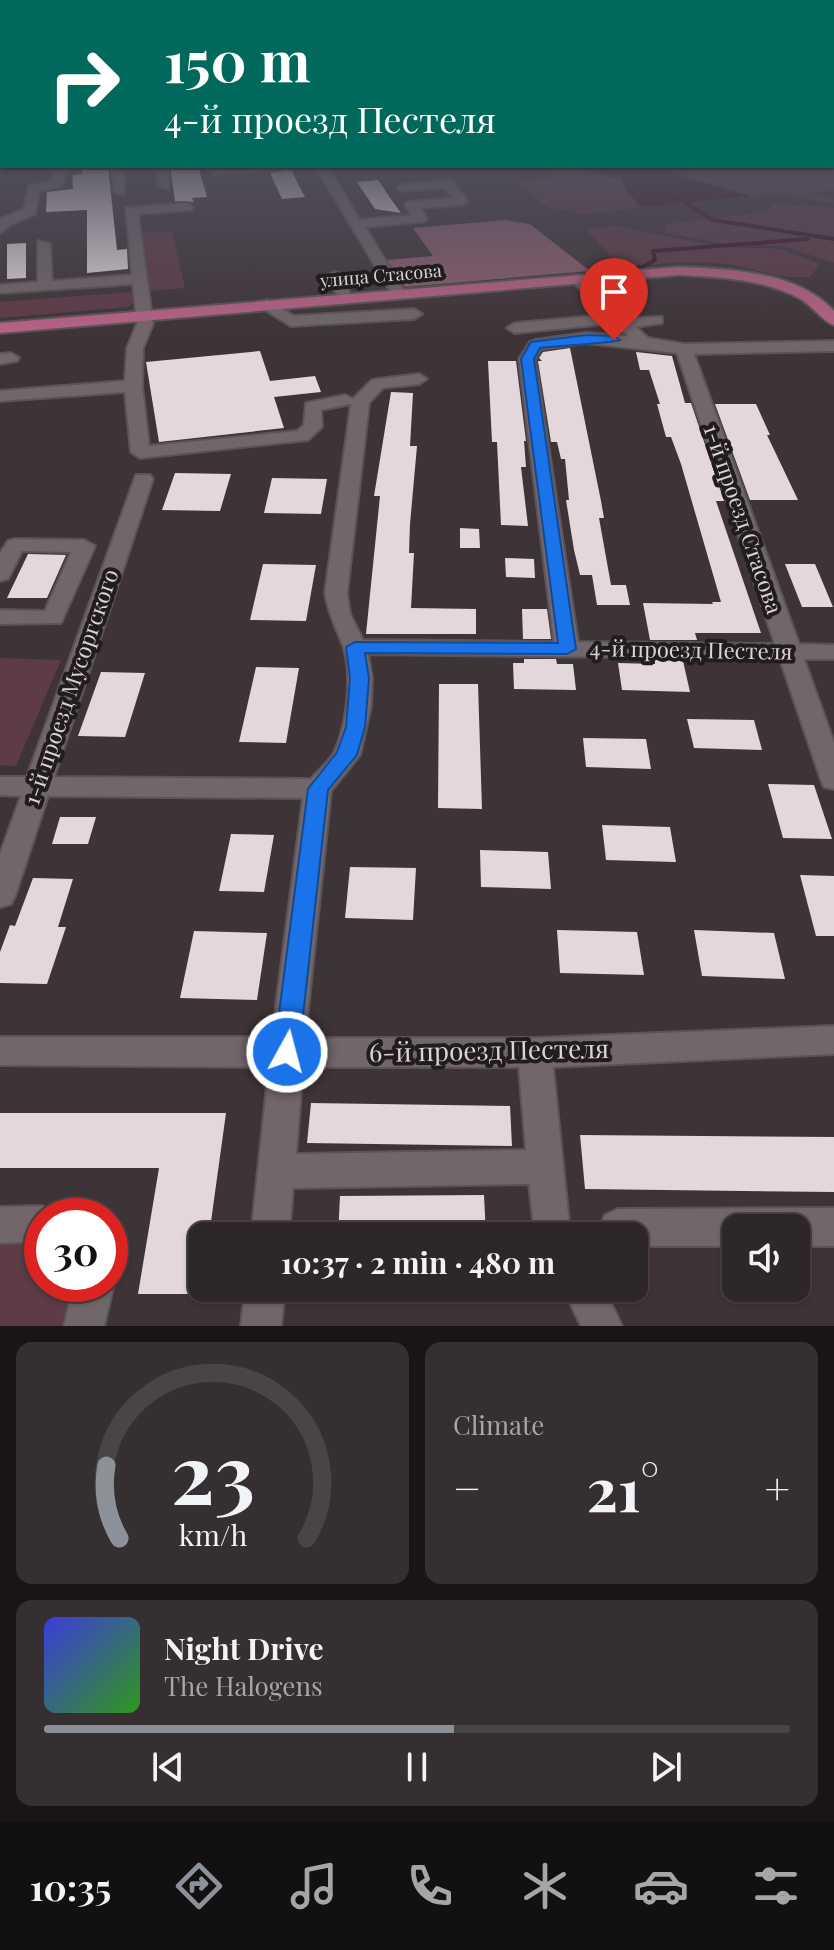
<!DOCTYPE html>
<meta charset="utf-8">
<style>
body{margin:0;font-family:"Playfair Display",serif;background:#362f31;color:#f1f3f6;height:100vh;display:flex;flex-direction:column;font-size:30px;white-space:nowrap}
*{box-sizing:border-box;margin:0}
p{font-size:26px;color:#a7a5a8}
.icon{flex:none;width:44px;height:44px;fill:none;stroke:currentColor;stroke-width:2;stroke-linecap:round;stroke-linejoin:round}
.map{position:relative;height:1326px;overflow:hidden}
.sheet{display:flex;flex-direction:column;gap:16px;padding:16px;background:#191517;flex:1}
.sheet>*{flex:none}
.banner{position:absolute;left:0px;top:0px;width:834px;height:168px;box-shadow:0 2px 6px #0004,0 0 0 2px #494446;background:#00695c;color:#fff;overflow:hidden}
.tools{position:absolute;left:722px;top:1214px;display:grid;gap:16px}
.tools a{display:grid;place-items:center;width:88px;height:88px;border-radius:16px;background:#2e2729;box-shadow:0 2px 6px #0004,0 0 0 2px #494446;font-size:40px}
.speed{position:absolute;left:24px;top:1198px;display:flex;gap:16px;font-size:40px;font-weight:700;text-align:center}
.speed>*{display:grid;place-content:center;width:104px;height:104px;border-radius:50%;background:#2e2729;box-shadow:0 2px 6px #0004,0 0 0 2px #494446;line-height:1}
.speed .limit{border:12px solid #d22;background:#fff;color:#111}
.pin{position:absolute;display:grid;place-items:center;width:68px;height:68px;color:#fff;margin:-82px -34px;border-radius:50% 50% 50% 0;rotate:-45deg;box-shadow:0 0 8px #0007}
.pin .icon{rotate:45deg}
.me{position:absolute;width:88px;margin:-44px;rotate:7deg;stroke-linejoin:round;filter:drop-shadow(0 0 6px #0008)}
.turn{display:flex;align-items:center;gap:28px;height:168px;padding:0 32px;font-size:36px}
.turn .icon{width:104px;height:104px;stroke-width:2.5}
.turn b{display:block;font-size:56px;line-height:68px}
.big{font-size:60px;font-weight:700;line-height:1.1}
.sheet .widget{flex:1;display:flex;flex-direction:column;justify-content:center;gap:12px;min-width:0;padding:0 28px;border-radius:16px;background:#362f31}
.sheet .dial{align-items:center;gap:0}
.dial svg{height:208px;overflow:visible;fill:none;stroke:#494446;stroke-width:7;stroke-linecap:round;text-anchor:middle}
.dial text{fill:#f1f3f6;stroke:none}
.song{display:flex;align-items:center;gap:24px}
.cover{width:96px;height:96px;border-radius:12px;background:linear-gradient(135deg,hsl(240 70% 55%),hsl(110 70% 35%))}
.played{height:8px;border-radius:4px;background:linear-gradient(90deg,#8c9099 55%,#494446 55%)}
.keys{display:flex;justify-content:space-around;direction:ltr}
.heat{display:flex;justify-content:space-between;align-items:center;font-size:44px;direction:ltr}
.sheet .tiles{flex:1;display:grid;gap:16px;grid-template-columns:1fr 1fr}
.widget:last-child{grid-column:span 2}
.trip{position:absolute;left:188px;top:1222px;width:460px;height:80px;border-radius:16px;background:#2e2729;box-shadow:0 2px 6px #0004,0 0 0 2px #494446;font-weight:700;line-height:80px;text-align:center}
.tab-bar{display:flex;height:128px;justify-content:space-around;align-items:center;background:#121010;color:#a7a5a8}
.tab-bar .icon{width:56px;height:56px}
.tab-bar .active{color:#8c9099}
.tab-bar b{font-size:36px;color:#f1f3f6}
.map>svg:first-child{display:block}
</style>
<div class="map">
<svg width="834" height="1326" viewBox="0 0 834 1326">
<rect width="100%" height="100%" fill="#3e3437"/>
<path fill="#5d3b47" d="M 537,166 L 570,166 L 621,179 L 627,192 L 642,207 L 580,215 L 571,210 L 552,211 L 517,183 L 539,179 L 563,181 Z
M 664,166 L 828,166 L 834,168 L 834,190 L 813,192 L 834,199 L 834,203 L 794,197 L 793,193 L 750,196 L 686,177 Z
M 774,204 L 834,208 L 834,263 L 783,246 L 725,244 L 664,233 L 666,224 L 765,212 Z
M 616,226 L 724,247 L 782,249 L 820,264 L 810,277 C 774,279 751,266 717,263 C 685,260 653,265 622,268 L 586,230 Z
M 172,231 L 185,288 L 150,291 L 139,233 Z
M 131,292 L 134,302 L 128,307 L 0,318 L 0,302 Z
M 0,658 L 61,660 L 16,766 L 0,765 Z
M 0,1237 L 31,1237 L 25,1261 L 42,1262 L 42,1284 L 84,1284 L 75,1326 L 0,1326 Z"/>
<path fill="#8c5e6e" d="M 505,220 L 530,224 L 590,271 L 405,287 L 387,260 L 433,256 L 413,228 Z"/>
<path fill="#3e1727" d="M 570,166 L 664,166 L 686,177 L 750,196 L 642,207 L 627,192 L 621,179 Z"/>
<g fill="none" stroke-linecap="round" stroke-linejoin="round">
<path stroke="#3e1727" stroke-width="4" d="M 680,199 L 712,220 L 834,239
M 620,269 L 642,267 L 655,260 L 653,251 L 808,239"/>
</g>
<path fill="#e3d7db" d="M 108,166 L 117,250 L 127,249 L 128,269 L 87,273 L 87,210 L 46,212 L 47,192 L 73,189 L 72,167 Z
M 170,166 L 198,166 L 207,197 L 192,198 L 194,202 L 175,201 Z
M 291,169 L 299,186 L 305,197 L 282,199 L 270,173 Z
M 378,180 L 393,202 L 401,213 L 375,209 L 357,182 Z
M 26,243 L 26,278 L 7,279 L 7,244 Z
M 570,348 L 601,501 L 604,518 L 599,518 L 611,585 L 626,585 L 630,605 L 597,605 L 592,575 L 580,575 L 574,550 L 566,500 L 569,500 L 565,459 L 561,459 L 557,442 L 551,442 L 538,361 L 542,361 L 539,358 L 543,352 Z
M 260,351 L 270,381 L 315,376 L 321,392 L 274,397 L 284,428 L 159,442 L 146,362 Z
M 636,352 L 672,356 L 685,403 L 691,403 L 724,501 L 716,501 L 761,633 L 695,633 L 697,640 L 650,640 L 643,603 L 713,604 L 712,602 L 721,602 L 681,464 L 671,437 L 666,437 L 657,404 L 660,404 L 649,370 L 640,370 Z
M 488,361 L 516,361 L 526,441 L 524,441 L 526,467 L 521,467 L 528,526 L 501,525 L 497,442 L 492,442 Z
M 391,392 L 413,393 L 410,446 L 417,446 L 410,524 L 409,553 L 414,553 L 411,608 L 476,609 L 476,634 L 366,634 L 380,496 L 374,496 Z
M 715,404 L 756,404 L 770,435 L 767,435 L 798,500 L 750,500 Z
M 175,473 L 231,474 L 220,511 L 162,510 Z
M 272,478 L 327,479 L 321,514 L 264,513 Z
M 460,528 L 479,529 L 480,548 L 460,548 Z
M 28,554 L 66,555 L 47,598 L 7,598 Z
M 505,558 L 534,559 L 535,578 L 506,577 Z
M 263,564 L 316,565 L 306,621 L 250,620 Z
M 785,564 L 815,564 L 833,607 L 802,607 Z
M 522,609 L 547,609 L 551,639 L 523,639 Z
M 524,659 L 556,659 L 557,664 L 573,664 L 576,690 L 514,689 L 513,663 L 524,663 Z
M 655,660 L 683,661 L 690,692 L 622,690 L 618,663 L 655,664 Z
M 256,667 L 299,668 L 286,743 L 239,742 Z
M 101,672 L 145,673 L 125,737 L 78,736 Z
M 439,684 L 478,684 L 482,809 L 438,808 Z
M 687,719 L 754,720 L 762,750 L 694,748 Z
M 583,738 L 646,739 L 651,769 L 586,767 Z
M 768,784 L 814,785 L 832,839 L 783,838 Z
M 60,817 L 96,817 L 88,844 L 52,844 Z
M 602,825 L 670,827 L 676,862 L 606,860 Z
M 231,834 L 274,835 L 264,892 L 219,891 Z
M 480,850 L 548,852 L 551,889 L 481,887 Z
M 350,867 L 416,868 L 413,920 L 345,918 Z
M 800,875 L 834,876 L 834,936 L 816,936 Z
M 33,878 L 73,879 L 58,927 L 66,927 L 47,984 L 0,983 L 0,952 L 10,925 L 15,926 Z
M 557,930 L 637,932 L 644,975 L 560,973 Z
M 694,930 L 774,933 L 785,979 L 702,976 Z
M 194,931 L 267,933 L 257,1000 L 180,998 Z
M 311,1103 L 510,1106 L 512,1146 L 307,1143 Z
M 0,1113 L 226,1113 L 209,1236 L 202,1236 L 202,1294 L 138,1294 L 159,1168 L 0,1168 Z
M 580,1135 L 834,1137 L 834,1192 L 585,1189 Z
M 484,1195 L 486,1236 L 338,1236 L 340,1196 Z"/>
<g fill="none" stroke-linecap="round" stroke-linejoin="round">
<path stroke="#554c4f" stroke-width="13" stroke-dasharray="13 6" stroke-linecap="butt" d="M 75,167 L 76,175"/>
<g stroke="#5b5355" stroke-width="4">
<path id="minor" d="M 57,166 L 69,166 L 61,186 L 39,191 L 35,214 L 10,225 L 0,233 L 0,219 L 24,209 L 29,186 L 52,181 Z
M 112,166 L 124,166 L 124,195 L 114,192 Z
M 155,166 L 167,166 L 169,189 L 159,186 Z
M 222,166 L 281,166 L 275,170 L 215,174 L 209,170 Z
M 315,166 L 327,166 L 360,220 L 412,215 L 405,205 L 407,202 L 453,198 L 445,188 L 400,191 L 398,188 L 404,184 L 452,181 L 468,201 L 462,205 L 420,208 L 427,218 L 426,221 L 365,227 L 406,294 L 404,297 L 394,297 L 392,294 Z
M 187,203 L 193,207 L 191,210 L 138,214 L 153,324 L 143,348 L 142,386 L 149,446 L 297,431 L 304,425 L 306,403 L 345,395 L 353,399 L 372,380 L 378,379 L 419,374 L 427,379 L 419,384 L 383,388 L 369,403 L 347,593 L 350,614 L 363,640 L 554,642 L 519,359 L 530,342 L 536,340 L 586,333 L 628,336 L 615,323 L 515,333 L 507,328 L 515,323 L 606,315 L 573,282 L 573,276 L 583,276 L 627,318 L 662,317 L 662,323 L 636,327 L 648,338 L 684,344 L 834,341 L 834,351 L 694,354 L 799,644 L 834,645 L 834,659 L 804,659 L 834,743 L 834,789 L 824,787 L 821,780 L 780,659 L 368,654 L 372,678 L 371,706 L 360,755 L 331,791 L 305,1038 L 535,1038 L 834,1026 L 834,1054 L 553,1067 L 569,1223 L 575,1236 L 535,1236 L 529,1184 L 293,1188 L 289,1236 L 251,1236 L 269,1067 L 0,1065 L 0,1037 L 272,1037 L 303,798 L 48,796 L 15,896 L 11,904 L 0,907 L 0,854 L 21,796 L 0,795 L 0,777 L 27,777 L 136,475 L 150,475 L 153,479 L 54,777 L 311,779 C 318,771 330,761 335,751 C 347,722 353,676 343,646 C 336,627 328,613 325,593 L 351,404 L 321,410 L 322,427 L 308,440 L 140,458 L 131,452 L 125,392 L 0,401 L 0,391 L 125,381 L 127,348 L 137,324 L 133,284 L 0,293 L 0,285 L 38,282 L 38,241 L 50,244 L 52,281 L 132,275 L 126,208 ZM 586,343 L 677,353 L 775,644 L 578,642 L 535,359 L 541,349 ZM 303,1067 L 519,1067 L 526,1150 L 296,1154 Z
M 334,272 L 339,273 L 353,299 L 351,302 L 341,302 L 339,299 L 327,276 Z
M 267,300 L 294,316 L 414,309 L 422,314 L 414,319 L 291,326 L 262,308 L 259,305 Z
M 11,353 L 19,358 L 17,361 L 0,364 L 0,354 Z
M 15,539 L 84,540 L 95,546 L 61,623 L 0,624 L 0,610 L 45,611 L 71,552 L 22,551 L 8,579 L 0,581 L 0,553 L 8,541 Z
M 42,1206 L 55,1211 L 58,1216 L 42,1216 L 42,1242 L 0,1243 L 0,1207 Z
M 834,1208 L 834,1246 L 796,1246 L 796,1228 L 736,1228 L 736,1246 L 634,1246 L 634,1236 L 602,1236 L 599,1228 L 605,1215 L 618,1209 Z
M 110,1275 L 114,1284 L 104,1326 L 64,1326 L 74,1284 L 110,1284 Z
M 245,1288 L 285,1288 L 281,1326 L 241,1326 Z
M 563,1288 L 604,1288 L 622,1326 L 581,1326 Z"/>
</g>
<g stroke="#5b5355" stroke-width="4">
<path id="major" d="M 679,267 C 730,269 797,271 834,311 L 834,325 C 821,320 812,305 799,298 C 763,279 719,277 679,275 L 0,333 L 0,323 Z"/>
</g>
<use href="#minor" fill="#716669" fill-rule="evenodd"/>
<use href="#major" fill="#b76285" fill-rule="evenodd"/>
</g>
<linearGradient id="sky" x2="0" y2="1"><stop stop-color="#221d1e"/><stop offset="0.45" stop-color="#52505e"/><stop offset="1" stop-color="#52505e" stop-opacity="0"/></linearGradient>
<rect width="834" height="334" fill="url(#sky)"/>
<path fill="#1a73e8" stroke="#114b97" stroke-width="2" d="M 586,335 L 614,336 L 620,340 C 616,343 553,346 540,348 L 534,359 L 576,649 L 567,654 L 365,653 L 369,678 L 365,727 L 357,755 L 328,790 L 299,1052 L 296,1060 L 287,1063 L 278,1060 L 274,1052 L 308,789 L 337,752 L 346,727 L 350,678 L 346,647 L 355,642 L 558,643 L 521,359 L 531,342 Z"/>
<g text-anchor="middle" stroke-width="8" stroke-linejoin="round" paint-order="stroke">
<g font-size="18" fill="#dad3d5" stroke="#211d1e">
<text transform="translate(381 276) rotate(-5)" y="6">улица Стасова</text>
</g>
<g font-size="22" fill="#dad3d5" stroke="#211d1e">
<text transform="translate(743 519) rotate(71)" y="8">1-й проезд Стасова</text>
<text transform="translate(691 650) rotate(1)" y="8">4-й проезд Пестеля</text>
<text transform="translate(71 687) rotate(-71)" y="8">1-й проезд Мусоргского</text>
</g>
<g font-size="26" fill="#dad3d5" stroke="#211d1e">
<text transform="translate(489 1051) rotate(-1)" y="9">6-й проезд Пестеля</text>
</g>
</g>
</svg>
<div class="tools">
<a><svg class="icon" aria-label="sound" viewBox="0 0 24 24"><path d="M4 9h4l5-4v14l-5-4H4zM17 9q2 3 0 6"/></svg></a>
</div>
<div class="speed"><div class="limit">30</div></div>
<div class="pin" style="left:614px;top:340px;background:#d93025"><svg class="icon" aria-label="arrive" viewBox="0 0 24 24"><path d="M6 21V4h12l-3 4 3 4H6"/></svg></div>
<svg class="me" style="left:287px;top:1052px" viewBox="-20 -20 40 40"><circle r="17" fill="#1a73e8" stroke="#fff" stroke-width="3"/><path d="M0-11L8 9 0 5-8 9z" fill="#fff"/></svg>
<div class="trip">10:37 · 2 min · 480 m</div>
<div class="banner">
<div class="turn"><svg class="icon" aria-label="right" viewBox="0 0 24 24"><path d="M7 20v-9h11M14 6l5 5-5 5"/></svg><div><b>150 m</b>4-й проезд Пестеля</div></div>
</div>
</div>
<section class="sheet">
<div class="tiles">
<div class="widget dial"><svg viewBox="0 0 100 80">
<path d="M14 69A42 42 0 1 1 86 69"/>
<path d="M14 69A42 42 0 0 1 9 41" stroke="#8c9099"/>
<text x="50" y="56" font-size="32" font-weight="700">23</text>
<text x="50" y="72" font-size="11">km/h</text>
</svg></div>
<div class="widget"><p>Climate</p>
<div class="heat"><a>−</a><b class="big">21°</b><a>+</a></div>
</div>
<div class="widget">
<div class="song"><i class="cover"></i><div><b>Night Drive</b><p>The Halogens</p></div></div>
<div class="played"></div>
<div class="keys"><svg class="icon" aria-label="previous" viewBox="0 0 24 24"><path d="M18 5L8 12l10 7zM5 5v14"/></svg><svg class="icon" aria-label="pause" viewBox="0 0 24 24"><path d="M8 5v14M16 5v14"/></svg><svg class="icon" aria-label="next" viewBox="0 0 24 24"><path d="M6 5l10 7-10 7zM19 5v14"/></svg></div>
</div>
</div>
</section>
<nav class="tab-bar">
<b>10:35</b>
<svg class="icon active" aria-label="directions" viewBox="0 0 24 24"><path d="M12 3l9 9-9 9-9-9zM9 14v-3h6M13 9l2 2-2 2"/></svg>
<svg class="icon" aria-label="music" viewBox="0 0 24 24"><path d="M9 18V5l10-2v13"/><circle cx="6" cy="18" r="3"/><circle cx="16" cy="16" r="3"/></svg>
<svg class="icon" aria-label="phone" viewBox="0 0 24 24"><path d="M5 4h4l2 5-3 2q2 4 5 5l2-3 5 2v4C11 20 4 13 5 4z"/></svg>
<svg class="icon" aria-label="climate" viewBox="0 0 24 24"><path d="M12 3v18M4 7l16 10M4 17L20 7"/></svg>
<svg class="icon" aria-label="car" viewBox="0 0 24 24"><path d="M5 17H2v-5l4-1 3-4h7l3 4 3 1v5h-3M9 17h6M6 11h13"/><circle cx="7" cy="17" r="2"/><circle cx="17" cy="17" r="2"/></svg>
<svg class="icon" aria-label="filters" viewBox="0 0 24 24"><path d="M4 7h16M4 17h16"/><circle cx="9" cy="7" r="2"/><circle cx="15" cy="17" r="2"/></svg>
</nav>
